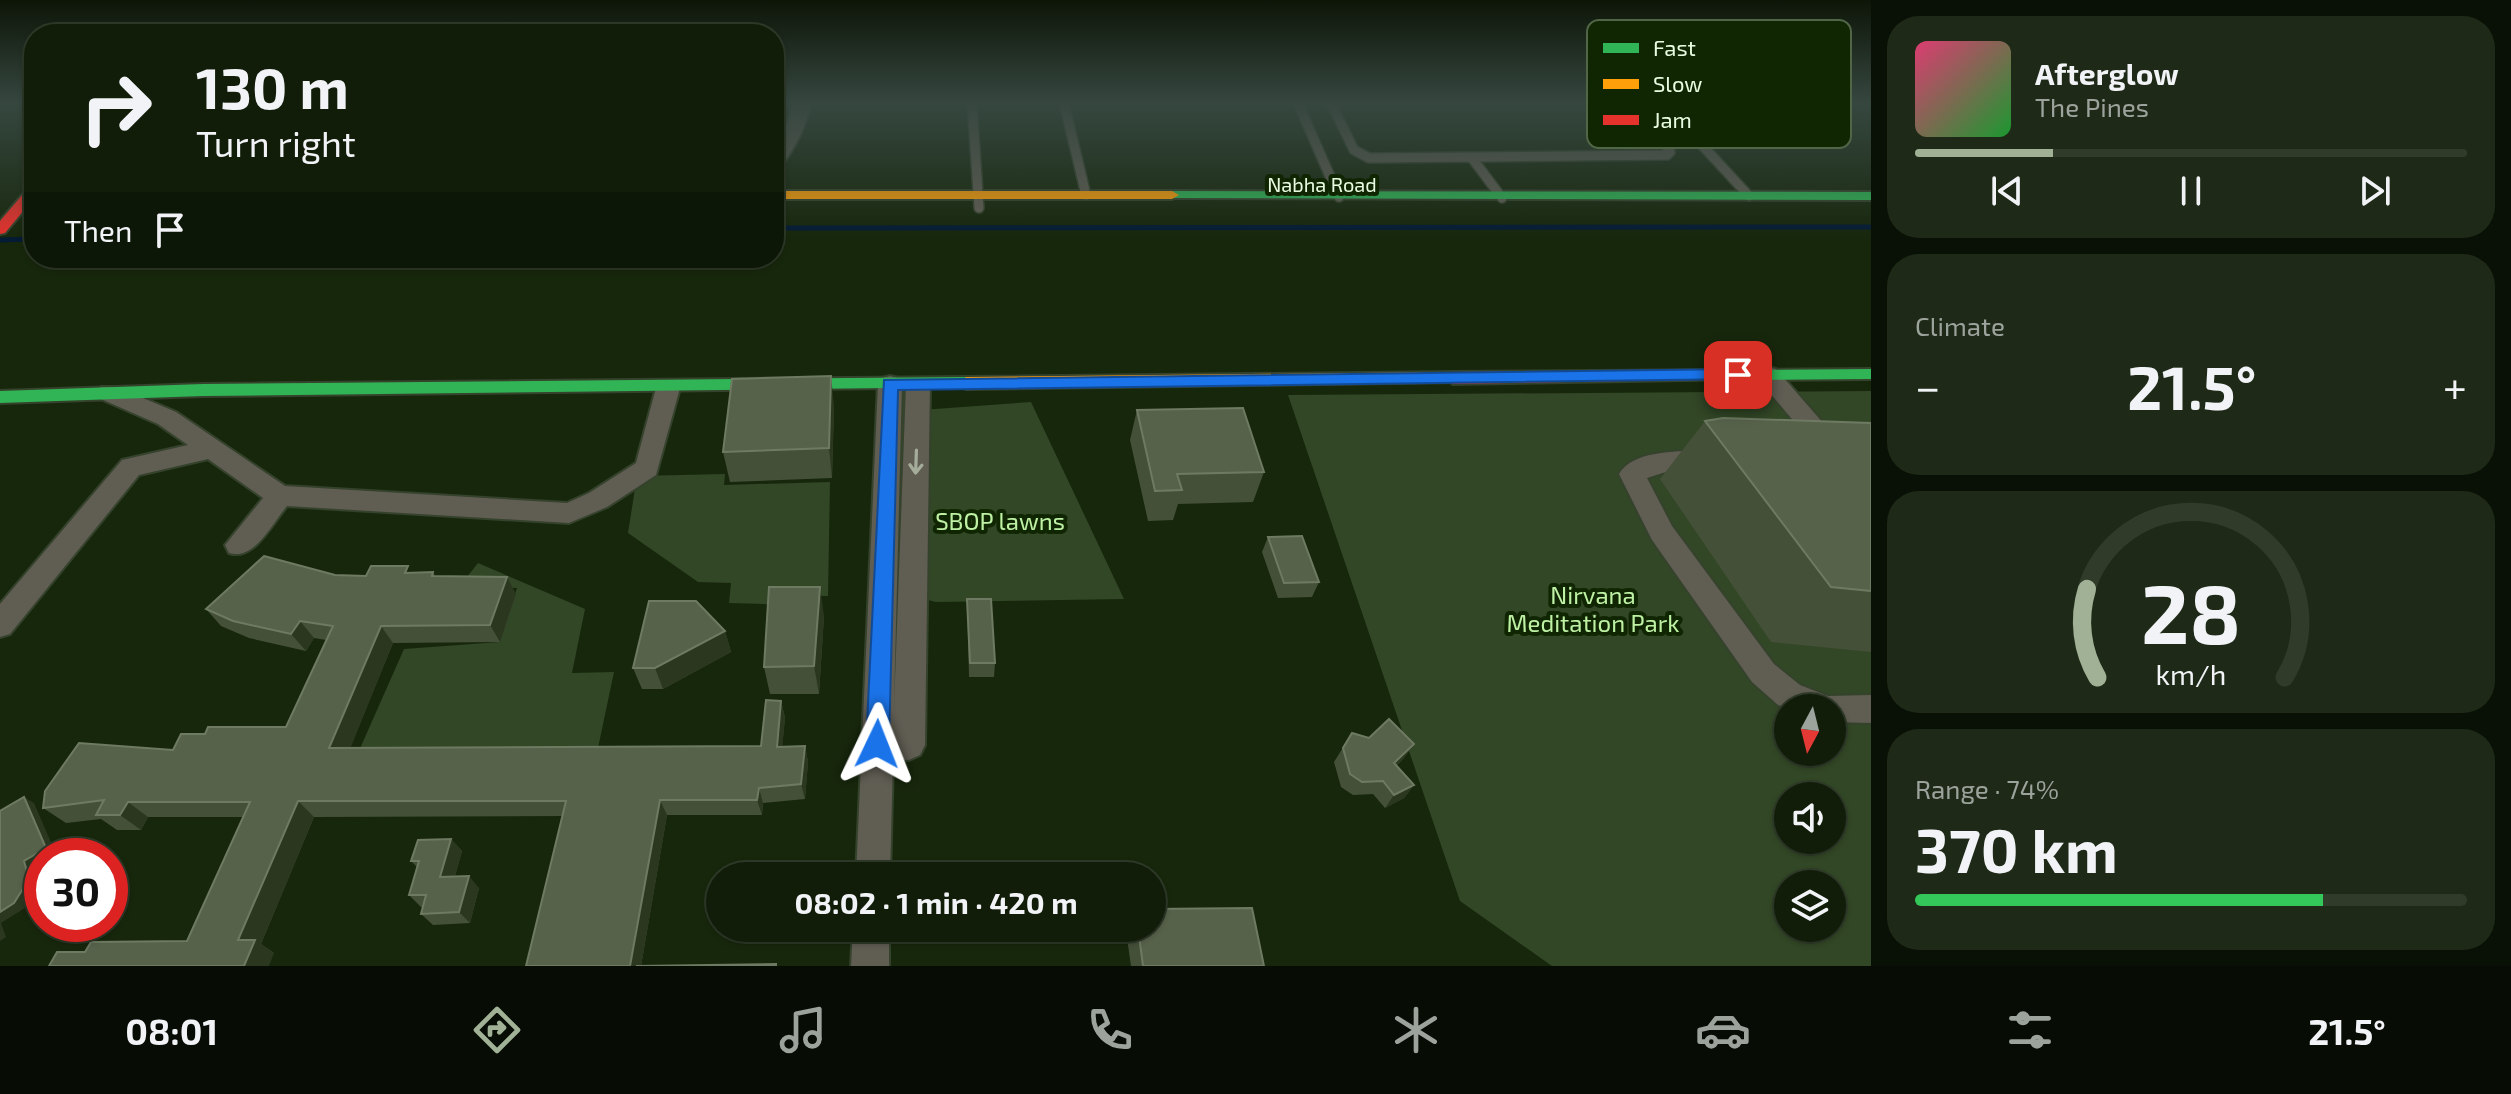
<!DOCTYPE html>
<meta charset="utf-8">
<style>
body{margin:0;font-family:"Exo 2",sans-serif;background:#1e2a17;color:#f1f3f6;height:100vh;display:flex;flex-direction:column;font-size:30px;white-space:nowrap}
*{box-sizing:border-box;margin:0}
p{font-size:26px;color:#9ca29c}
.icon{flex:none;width:44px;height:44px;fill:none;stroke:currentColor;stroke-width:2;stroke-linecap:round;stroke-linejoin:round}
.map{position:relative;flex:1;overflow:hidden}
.panel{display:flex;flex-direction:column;gap:16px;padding:16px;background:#091005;width:640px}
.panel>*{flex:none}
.top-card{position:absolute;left:24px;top:24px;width:760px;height:244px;border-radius:32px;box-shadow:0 2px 6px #0004,0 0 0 2px #303b2a;background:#111d09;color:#f1f3f6;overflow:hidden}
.needle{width:52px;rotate:187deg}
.buttons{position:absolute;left:1774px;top:694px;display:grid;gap:16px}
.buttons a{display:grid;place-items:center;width:72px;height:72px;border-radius:50%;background:#111d09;box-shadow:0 2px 6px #0004,0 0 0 2px #303b2a;font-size:40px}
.speed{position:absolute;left:24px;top:838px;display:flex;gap:16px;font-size:40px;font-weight:700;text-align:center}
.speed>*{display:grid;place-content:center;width:104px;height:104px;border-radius:50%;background:#111d09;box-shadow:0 2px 6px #0004,0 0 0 2px #303b2a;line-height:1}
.speed .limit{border:12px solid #d22;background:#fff;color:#111}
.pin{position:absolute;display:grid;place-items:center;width:68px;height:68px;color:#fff;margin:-34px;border-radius:16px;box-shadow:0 4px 12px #0006}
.me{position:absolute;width:88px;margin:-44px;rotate:2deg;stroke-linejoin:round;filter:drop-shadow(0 0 6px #0008)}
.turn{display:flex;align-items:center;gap:28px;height:168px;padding:0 40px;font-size:36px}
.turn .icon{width:104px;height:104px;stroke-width:2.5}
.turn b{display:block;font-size:56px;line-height:68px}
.then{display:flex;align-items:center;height:76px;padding:0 40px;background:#0003;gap:16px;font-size:30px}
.big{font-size:60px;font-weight:700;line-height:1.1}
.panel .card{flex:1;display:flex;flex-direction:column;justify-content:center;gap:12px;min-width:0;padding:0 28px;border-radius:32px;background:#1e2a17}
.panel .dial{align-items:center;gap:0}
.dial svg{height:208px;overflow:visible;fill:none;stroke:#303b2a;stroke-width:7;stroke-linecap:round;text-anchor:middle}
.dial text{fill:#f1f3f6;stroke:none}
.song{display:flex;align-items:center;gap:24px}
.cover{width:96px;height:96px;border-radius:12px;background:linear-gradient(135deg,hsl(340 70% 55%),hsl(130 70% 35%))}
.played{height:8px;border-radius:4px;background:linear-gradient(90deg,#a0b196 25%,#303b2a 25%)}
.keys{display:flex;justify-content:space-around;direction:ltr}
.heat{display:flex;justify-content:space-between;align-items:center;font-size:44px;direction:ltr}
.charge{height:12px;border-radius:6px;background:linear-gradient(90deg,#34c759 74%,#303b2a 0)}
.trip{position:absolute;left:706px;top:862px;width:460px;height:80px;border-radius:40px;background:#111d09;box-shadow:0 2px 6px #0004,0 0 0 2px #303b2a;font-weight:700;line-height:80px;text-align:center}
.tab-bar{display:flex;height:128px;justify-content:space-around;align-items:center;background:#070c04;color:#9ca29c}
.tab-bar .icon{width:56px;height:56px}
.tab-bar .selected{color:#a0b196}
.tab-bar b{font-size:36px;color:#f1f3f6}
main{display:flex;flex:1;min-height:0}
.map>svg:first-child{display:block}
</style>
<main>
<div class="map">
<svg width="1871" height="966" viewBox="0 0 1871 966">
<rect width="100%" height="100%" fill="#17270c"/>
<path fill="#324726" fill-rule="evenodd" d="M 1871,391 L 1871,966 L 1552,966 L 1460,901 L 1288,395 ZM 1788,708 L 1832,708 L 1832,752 L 1788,752 ZM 1788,796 L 1832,796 L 1832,840 L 1788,840 ZM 1788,884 L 1832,884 L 1832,928 L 1788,928 Z
M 1031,402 L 1124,599 L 936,602 L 920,598 L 921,410 Z
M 725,474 L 724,485 L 830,482 L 828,596 L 795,596 L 792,605 L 729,603 L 731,583 L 698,582 L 628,533 L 637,476 Z
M 478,563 L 585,609 L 572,673 L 614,672 L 598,748 L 358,753 L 404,649 L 500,642 L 517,588 L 459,587 Z"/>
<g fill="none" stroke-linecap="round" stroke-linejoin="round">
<path stroke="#041b35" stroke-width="5" d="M 774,228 L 1871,227
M 0,240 L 34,239"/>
<g stroke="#35422c" stroke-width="12">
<path id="lane" d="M 972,103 L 979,208
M 1064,103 L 1086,195
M 1298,103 L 1339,197
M 1331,103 L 1354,150 L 1369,158 L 1667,155 L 1670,152 L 1666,146 L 1628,103
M 1663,103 L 1749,196
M 1472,158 L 1502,198"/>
</g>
<g stroke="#35422c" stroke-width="4">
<path id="street" d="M 793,103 L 811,103 C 806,128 795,147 781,167 L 774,169 C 774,145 788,127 793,103 Z
M 1768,367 L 1776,369 L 1871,478 L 1871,506 L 1862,503 L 1760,381 L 1756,375 L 1760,369 Z
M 890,376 L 898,378 L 902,384 L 894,706 L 906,384 L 910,378 L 926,378 L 930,384 L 925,745 L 920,755 L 909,760 L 893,759 L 890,876 L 856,876 L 878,384 L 882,378 Z
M 668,380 L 676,382 L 680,388 L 656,475 L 607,507 L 569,523 L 287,506 C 272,524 254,561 229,553 L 225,545 L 263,498 L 208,459 L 139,475 L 10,634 L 0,637 L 0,604 L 122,460 L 188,445 L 158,424 L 101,399 L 97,393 L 101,387 L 117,387 L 176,412 L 285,486 L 567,503 L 589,493 L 636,463 L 656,388 L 660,382 Z
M 1699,451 L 1718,453 L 1722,460 L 1718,467 L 1669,471 L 1647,478 L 1672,526 L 1774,664 L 1800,685 L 1828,696 L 1871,695 L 1871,723 L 1832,722 L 1832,708 L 1788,708 L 1778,705 L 1752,682 L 1652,540 L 1619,474 C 1632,451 1676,451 1699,451 Z
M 853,928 L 889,928 L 889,966 L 851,966 Z"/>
</g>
<g stroke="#35422c" stroke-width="4">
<path id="fast" d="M 1172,191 L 1871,192 L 1871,200 L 1167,198 L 1167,192 Z
M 1871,369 L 1871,379 L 1737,380 L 1729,375 L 1737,370 Z
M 966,377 L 974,383 L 972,387 L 203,396 L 0,403 L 0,391 L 203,384 Z"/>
</g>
<g stroke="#35422c" stroke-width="4">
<path id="slow" d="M 774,191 L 1172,191 L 1179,195 L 1172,199 L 774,199 Z
M 1453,372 L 1461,378 L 1459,382 L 966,389 L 958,383 L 966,377 Z"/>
</g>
<g stroke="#35422c" stroke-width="4">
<path id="jam" d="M 34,186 L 34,198 L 5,233 L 0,234 L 0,221 L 29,187 Z
M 1737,370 L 1743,371 L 1745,375 L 1743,379 L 1453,384 L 1445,378 L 1453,372 Z"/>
</g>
<use href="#lane" stroke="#605d53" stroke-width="9"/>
<use href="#street" fill="#605d53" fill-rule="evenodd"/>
<use href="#fast" fill="#30b455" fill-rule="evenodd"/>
<use href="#slow" fill="#ff9f0a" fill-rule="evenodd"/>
<use href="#jam" fill="#e5322d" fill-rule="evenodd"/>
</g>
<path fill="#455039" d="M 834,406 L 832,478 L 730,482 L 723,452 Z
M 1137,410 L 1264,472 L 1253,502 L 1178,504 L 1173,520 L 1148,521 L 1130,440 Z
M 1705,421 L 1871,423 L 1871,652 L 1771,642 L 1660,479 Z
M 1268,537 L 1319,582 L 1312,597 L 1278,598 L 1262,552 Z
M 412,572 L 433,572 L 435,576 L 516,594 L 500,642 L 393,643 L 350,748 L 761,746 L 781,701 L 785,718 L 782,747 L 805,746 L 808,762 L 805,799 L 763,803 L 762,815 L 667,815 L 641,966 L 776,964 L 777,966 L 526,966 L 563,816 L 314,817 L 261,944 L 274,953 L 85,952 L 187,941 L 243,817 L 148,817 L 141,830 L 117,830 L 101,819 L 66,823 L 43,808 L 173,750 L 205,734 L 286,727 L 326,640 L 314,638 L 306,651 L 249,638 L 221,626 L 206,609 L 335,575 L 366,576 Z
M 967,599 L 995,663 L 994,677 L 969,677 Z
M 824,616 L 819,694 L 770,694 L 764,667 Z
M 725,631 L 731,652 L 663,689 L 642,689 L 633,668 Z
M 1352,733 L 1369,738 L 1414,744 L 1404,758 L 1396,766 L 1414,785 L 1404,798 L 1385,808 L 1373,794 L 1353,795 L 1341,787 L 1334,762 Z
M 451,839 L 462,851 L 455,876 L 479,888 L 470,923 L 433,925 L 421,914 L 423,907 L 421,907 L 409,895 L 417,867 L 411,861 Z
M 1127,928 L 1152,928 L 1264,966 L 1131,966 L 1126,931 Z"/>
<path fill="#2b381f" d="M 831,376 L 834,406 L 832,478 L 829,448 Z
M 507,577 L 516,594 L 500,642 L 490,625 Z
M 820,587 L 824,616 L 819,694 L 814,666 Z
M 300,621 L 314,638 L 306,651 L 291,634 Z
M 381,626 L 393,643 L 344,764 L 329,748 Z
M 725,631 L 731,652 L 663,689 L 655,668 Z
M 781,701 L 785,718 L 781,762 L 777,747 Z
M 1414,744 L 1404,758 L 1384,776 L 1394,763 Z
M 805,746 L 808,762 L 805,799 L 801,784 Z
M 1414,785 L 1404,798 L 1385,808 L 1394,795 Z
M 759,788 L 763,803 L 762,815 L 757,800 Z
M 24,797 L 34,803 L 56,854 L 52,856 L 42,856 L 42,862 L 34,867 L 39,885 L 25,908 L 1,923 L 6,937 L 0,941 L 0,912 L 24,861 Z
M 660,800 L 667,815 L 641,966 L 630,966 Z
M 298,801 L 314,817 L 261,944 L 274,953 L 269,966 L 244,966 L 238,940 Z
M 128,802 L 148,817 L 141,830 L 120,815 Z
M 451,839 L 462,851 L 451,889 L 440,877 Z
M 469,876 L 479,888 L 470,923 L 459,912 Z"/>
<path fill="#57624b" stroke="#6e7a62" stroke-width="2" d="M 831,376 L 829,448 L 723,452 L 732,379 Z
M 1243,408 L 1264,472 L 1177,474 L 1182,490 L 1155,491 L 1137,410 Z
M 1723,418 L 1871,423 L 1871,591 L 1831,587 L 1705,421 Z
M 1302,536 L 1319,582 L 1284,583 L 1268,537 Z
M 264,556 L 335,575 L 366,576 L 371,566 L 408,566 L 405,573 L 433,572 L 432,576 L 507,577 L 490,625 L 381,626 L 329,748 L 761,746 L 766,700 L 781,701 L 777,747 L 805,746 L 801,784 L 759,788 L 757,800 L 660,800 L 630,966 L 526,966 L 566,801 L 298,801 L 238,940 L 255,940 L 244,966 L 49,966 L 57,952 L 85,952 L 91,942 L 187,941 L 250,802 L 128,802 L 120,815 L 96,815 L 104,800 L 43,808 L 45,791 L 79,743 L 173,750 L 181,734 L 205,734 L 208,727 L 286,727 L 333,626 L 300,621 L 291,634 L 233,621 L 206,609 Z
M 769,587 L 820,587 L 814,666 L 764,667 Z
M 967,599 L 991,599 L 995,663 L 970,663 Z
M 649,601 L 696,601 L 725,631 L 655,668 L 633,668 Z
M 1389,719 L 1414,744 L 1394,763 L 1414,785 L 1394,795 L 1383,781 L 1362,782 L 1350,774 L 1343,748 L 1352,733 L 1369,738 Z
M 24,797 L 46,848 L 24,861 L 29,879 L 14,903 L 0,912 L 0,811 Z
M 451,839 L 440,877 L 469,876 L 459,912 L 421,914 L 426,895 L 409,895 L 419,861 L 411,861 L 418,840 Z
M 1252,908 L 1264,966 L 1143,966 L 1138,928 L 1152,928 L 1152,909 Z
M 776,964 L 776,966 L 636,966 Z"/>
<defs><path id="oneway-shaft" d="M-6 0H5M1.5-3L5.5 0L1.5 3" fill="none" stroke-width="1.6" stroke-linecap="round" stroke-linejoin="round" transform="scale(2)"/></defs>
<use stroke="#a4ac9a" href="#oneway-shaft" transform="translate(916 462) rotate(92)"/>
<linearGradient id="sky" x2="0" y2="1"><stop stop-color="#0d1507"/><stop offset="0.43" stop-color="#364740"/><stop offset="1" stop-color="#364740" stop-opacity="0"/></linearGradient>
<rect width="1871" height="239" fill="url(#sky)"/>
<path fill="#1a73e8" stroke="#114b97" stroke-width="2" d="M 1738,369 L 1747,375 L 1744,379 L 898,390 L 889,744 L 885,751 L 877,754 L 869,751 L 866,744 L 884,380 Z"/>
<g text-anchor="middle" stroke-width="8" stroke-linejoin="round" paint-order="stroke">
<g font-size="20" fill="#e9fce1" stroke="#102603">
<text x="1322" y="192">Nabha Road</text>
</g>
<g font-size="24" fill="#bef1a4" stroke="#102603">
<text x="1000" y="530">SBOP lawns</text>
<text x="1593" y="604">Nirvana<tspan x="1593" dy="28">Meditation Park</tspan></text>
</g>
</g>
<rect x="1587" y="20" width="264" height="128" rx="12" fill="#102603" stroke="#516646" stroke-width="2"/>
<rect x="1603" y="43" width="36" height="10" fill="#30b455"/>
<rect x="1603" y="79" width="36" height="10" fill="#ff9f0a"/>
<rect x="1603" y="115" width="36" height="10" fill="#e5322d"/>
<g font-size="22" fill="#e9fce1">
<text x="1653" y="56">Fast</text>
<text x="1653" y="92">Slow</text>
<text x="1653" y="128">Jam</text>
</g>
</svg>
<div class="buttons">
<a><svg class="needle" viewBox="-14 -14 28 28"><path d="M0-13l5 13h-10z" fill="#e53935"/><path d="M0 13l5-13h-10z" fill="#9ca29c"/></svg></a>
<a><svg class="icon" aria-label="sound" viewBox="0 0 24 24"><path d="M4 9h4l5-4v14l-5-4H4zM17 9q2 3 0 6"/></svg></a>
<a><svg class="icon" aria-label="layers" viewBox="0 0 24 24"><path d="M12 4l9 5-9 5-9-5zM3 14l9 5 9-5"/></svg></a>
</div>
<div class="speed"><div class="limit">30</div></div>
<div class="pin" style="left:1738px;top:375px;background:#d93025"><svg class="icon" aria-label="arrive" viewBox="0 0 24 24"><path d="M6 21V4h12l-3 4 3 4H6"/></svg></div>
<svg class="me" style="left:877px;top:744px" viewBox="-20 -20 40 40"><path d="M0-17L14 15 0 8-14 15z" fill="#1a73e8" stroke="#fff" stroke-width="4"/></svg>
<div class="trip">08:02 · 1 min · 420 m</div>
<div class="top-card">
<div class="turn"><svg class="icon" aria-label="right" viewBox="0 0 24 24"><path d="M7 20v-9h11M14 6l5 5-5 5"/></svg><div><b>130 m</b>Turn right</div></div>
<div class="then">Then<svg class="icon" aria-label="arrive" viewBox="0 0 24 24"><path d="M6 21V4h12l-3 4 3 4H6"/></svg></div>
</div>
</div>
<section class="panel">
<div class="card">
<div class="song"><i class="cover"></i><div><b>Afterglow</b><p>The Pines</p></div></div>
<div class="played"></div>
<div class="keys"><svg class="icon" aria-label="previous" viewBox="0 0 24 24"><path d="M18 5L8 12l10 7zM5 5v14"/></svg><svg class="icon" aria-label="pause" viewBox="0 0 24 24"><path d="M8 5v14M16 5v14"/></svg><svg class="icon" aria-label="next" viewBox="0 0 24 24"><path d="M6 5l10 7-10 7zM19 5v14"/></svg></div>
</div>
<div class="card"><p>Climate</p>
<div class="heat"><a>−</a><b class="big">21.5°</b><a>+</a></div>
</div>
<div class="card dial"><svg viewBox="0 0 100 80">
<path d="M14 69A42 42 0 1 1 86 69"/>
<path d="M14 69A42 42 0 0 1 10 35" stroke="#a0b196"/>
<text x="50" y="56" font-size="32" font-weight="700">28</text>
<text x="50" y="72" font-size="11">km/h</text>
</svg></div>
<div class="card"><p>Range · 74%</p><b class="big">370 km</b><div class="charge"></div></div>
</section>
</main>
<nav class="tab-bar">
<b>08:01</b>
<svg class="icon selected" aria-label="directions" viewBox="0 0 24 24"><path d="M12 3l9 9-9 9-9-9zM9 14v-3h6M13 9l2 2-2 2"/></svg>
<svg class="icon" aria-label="music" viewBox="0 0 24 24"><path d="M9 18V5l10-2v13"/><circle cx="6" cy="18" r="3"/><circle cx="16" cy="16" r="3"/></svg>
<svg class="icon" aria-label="phone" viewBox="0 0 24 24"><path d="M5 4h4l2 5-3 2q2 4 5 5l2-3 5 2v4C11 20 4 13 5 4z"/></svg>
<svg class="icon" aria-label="climate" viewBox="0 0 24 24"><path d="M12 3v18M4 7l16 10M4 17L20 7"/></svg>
<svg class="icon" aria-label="car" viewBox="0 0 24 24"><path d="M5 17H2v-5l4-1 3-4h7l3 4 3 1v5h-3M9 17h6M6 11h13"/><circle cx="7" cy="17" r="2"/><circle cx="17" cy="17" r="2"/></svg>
<svg class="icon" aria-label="filters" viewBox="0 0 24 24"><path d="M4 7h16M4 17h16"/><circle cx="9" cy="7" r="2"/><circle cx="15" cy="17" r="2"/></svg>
<b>21.5°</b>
</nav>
